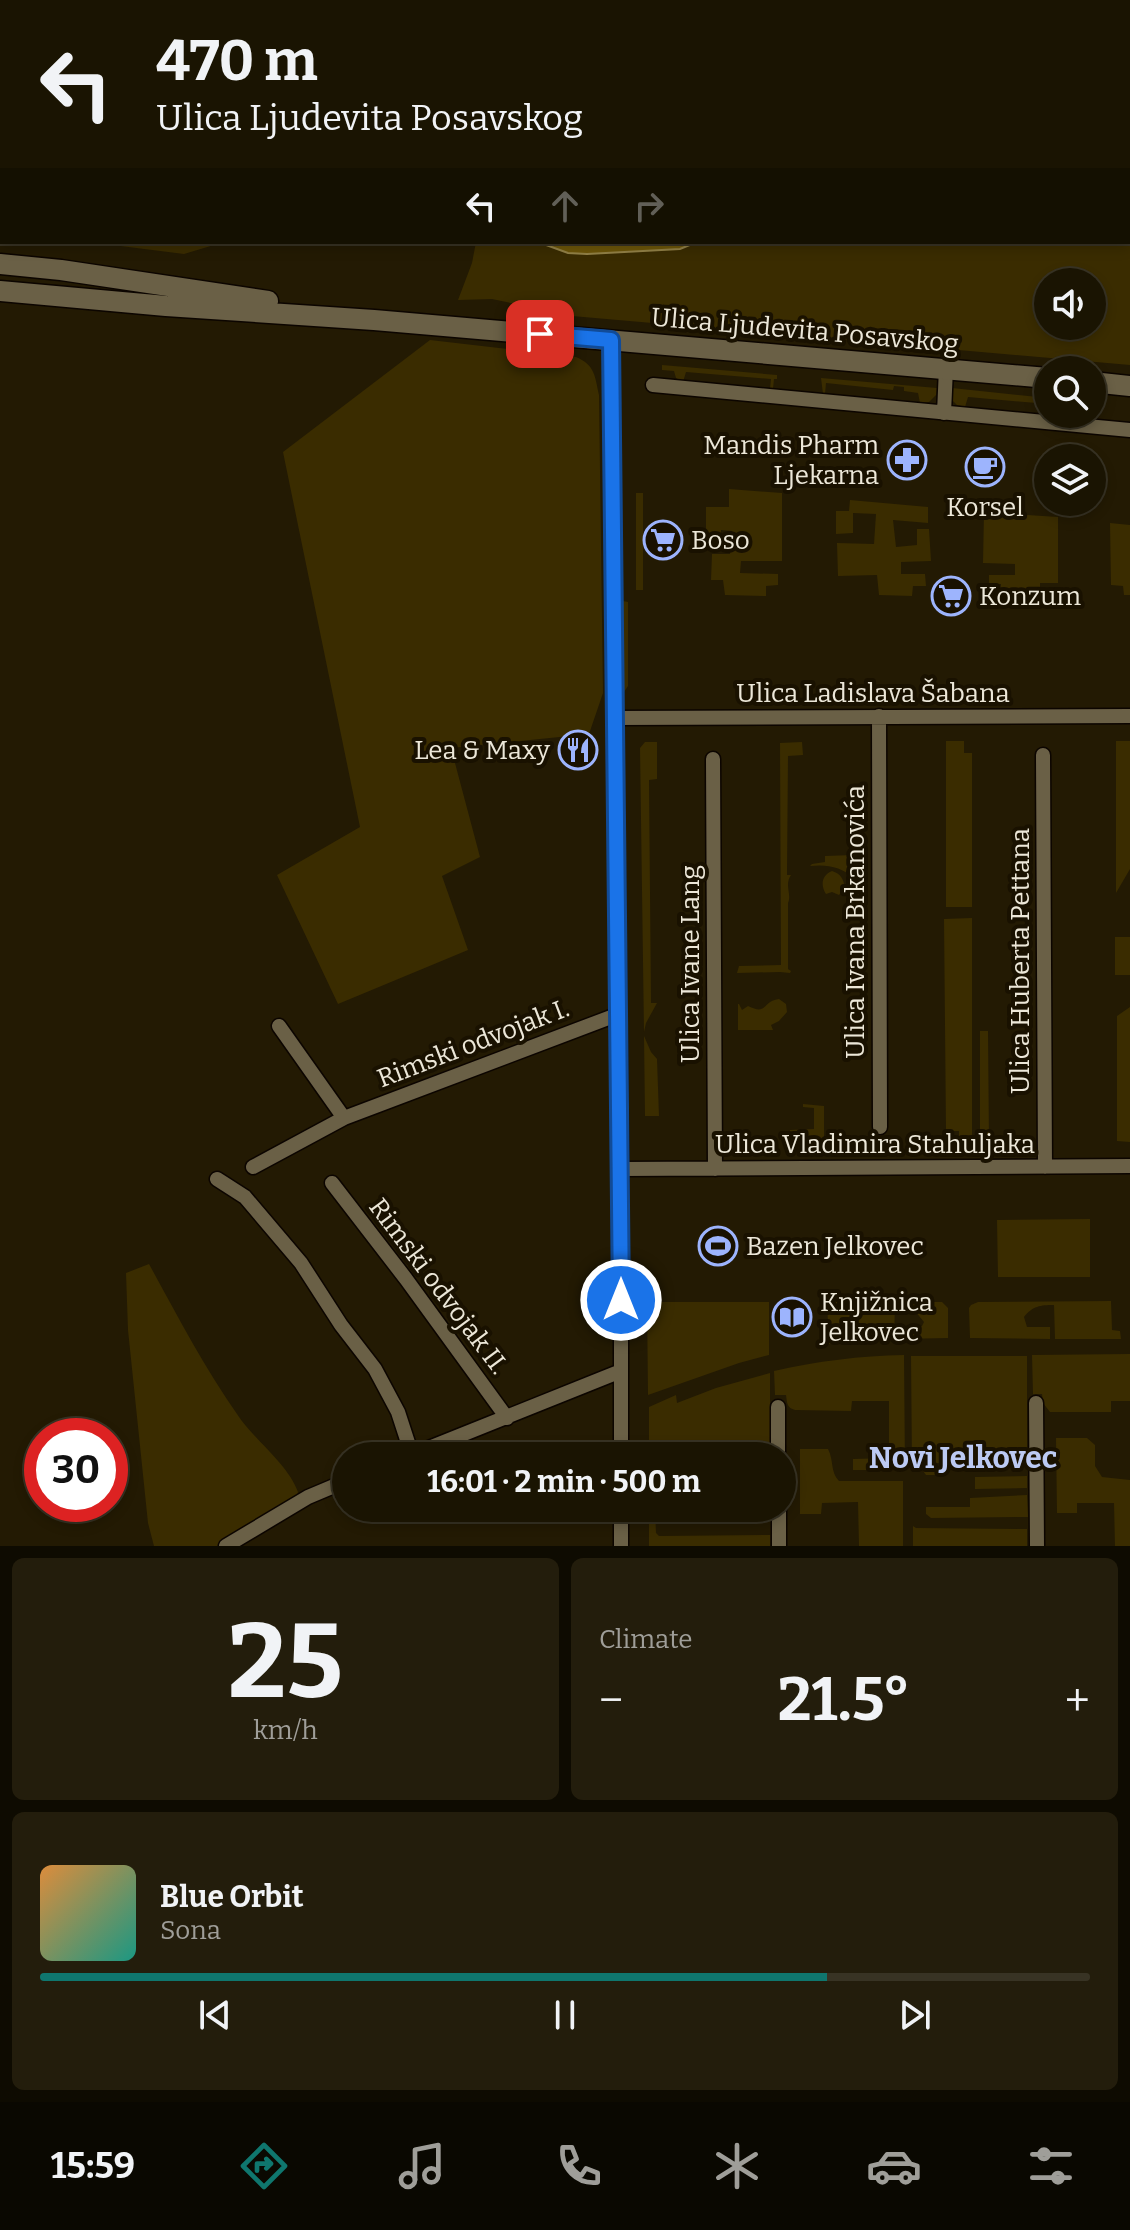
<!DOCTYPE html>
<meta charset="utf-8">
<style>
body{margin:0;font-family:Bitter,serif;background:#231d0c;color:#f1f3f6;height:100vh;display:flex;flex-direction:column;font-size:30px;white-space:nowrap}
*{box-sizing:border-box;margin:0}
p{font-size:26px;color:#9f9e99}
.icon{flex:none;width:44px;height:44px;fill:none;stroke:currentColor;stroke-width:2;stroke-linecap:round;stroke-linejoin:round}
.map{position:relative;height:1546px;overflow:hidden}
.details{display:flex;flex-direction:column;gap:12px;padding:12px;background:#0e0b01;flex:1}
.details>*{flex:none}
.top-card{position:absolute;left:0px;top:0px;width:1130px;height:244px;box-shadow:0 4px 12px #0003,0 0 0 2px #383324;background:#1a1402;color:#f1f3f6;overflow:hidden}
.fabs{position:absolute;left:1034px;top:268px;display:grid;gap:16px}
.fabs a{display:grid;place-items:center;width:72px;height:72px;border-radius:50%;background:#1a1402;box-shadow:0 4px 12px #0003,0 0 0 2px #383324;font-size:40px}
.speed{position:absolute;left:24px;top:1418px;display:flex;gap:16px;font-size:40px;font-weight:700;text-align:center}
.speed>*{display:grid;place-content:center;width:104px;height:104px;border-radius:50%;background:#1a1402;box-shadow:0 4px 12px #0003,0 0 0 2px #383324;line-height:1}
.speed .limit{border:12px solid #d22;background:#fff;color:#111}
.pin{position:absolute;display:grid;place-items:center;width:68px;height:68px;color:#fff;margin:-34px;border-radius:16px;box-shadow:0 4px 12px #0006}
.me{position:absolute;width:88px;margin:-44px;rotate:0deg;stroke-linejoin:round;filter:drop-shadow(0 0 6px #0008)}
.turn{display:flex;align-items:center;gap:28px;height:168px;padding:0 24px;font-size:36px}
.turn .icon{width:104px;height:104px;stroke-width:2.5}
.turn b{display:block;font-size:56px;line-height:68px}
.lanes{display:flex;align-items:center;height:76px;padding:0 24px;background:#0003;justify-content:center;gap:40px;direction:ltr}
.lanes .off{opacity:.35}
.big{font-size:60px;font-weight:700;line-height:1.1}
.details .tile{flex:1;display:flex;flex-direction:column;justify-content:center;gap:12px;min-width:0;padding:0 28px;border-radius:12px;background:#231d0c}
.details .dial{align-items:center;gap:0}
.dial b{font-size:104px;line-height:1}
.song{display:flex;align-items:center;gap:24px}
.cover{width:96px;height:96px;border-radius:12px;background:linear-gradient(135deg,hsl(30 70% 55%),hsl(170 70% 35%))}
.played{height:8px;border-radius:4px;background:linear-gradient(90deg,#0f766e 75%,#383324 75%)}
.keys{display:flex;justify-content:space-around;direction:ltr}
.heat{display:flex;justify-content:space-between;align-items:center;font-size:44px;direction:ltr}
.details .tiles{flex:1;display:grid;gap:12px;grid-template-columns:1fr 1fr}
.tile:last-child{grid-column:span 2}
.trip{position:absolute;left:332px;top:1442px;width:464px;height:80px;border-radius:40px;background:#1a1402;box-shadow:0 4px 12px #0003,0 0 0 2px #383324;font-weight:700;line-height:80px;text-align:center}
.dock{display:flex;height:128px;justify-content:space-around;align-items:center;background:#0a0801;color:#9f9e99}
.dock .icon{width:56px;height:56px}
.dock .on{color:#0f766e}
.dock b{font-size:36px;color:#f1f3f6}
.map>svg:first-child{display:block}
</style>
<div class="map">
<svg width="1130" height="1546" viewBox="0 0 1130 1546">
<rect width="100%" height="100%" fill="#231a03"/>
<path fill="#3a2c00" fill-rule="evenodd" d="M 39,0 L 1130,0 L 1130,365 L 572,316 L 492,299 L 458,300 L 472,263 L 476,242 L 1128,242 L 1128,2 L 39,2 ZM 1048,282 L 1092,282 L 1092,326 L 1048,326 Z
M 89,242 L 224,242 L 184,254 Z
M 430,340 L 576,357 C 595,365 595,376 599,395 L 603,693 L 589,734 L 451,748 L 480,857 L 442,876 L 468,950 L 338,1004 L 277,875 L 360,827 L 283,452 Z
M 662,365 L 777,375 L 777,379 L 774,379 L 773,389 L 770,389 L 771,379 L 686,372 L 683,382 L 676,378 L 674,371 L 662,370 Z
M 821,378 L 937,388 L 936,395 L 929,402 L 920,403 L 918,393 L 904,391 L 904,387 L 894,386 L 893,390 L 826,383 L 825,394 L 823,394 Z
M 952,388 L 1048,398 L 1048,404 L 968,397 L 965,407 L 957,405 L 953,401 Z
M 729,489 L 782,493 L 782,561 L 741,561 L 740,573 L 778,574 L 778,585 L 766,586 L 766,596 L 725,595 L 723,580 L 711,580 L 712,554 L 730,554 L 732,531 L 721,530 L 720,546 L 706,548 L 706,507 L 729,507 Z
M 636,493 L 643,493 L 643,590 L 636,590 Z
M 850,500 L 928,507 L 928,523 L 893,520 L 896,547 L 917,545 L 917,529 L 929,529 L 931,561 L 901,562 L 901,574 L 925,574 L 926,586 L 913,586 L 912,596 L 879,595 L 877,575 L 838,576 L 837,543 L 874,544 L 876,514 L 853,513 L 853,533 L 836,534 L 836,511 L 849,511 Z
M 984,512 L 1058,517 L 1058,583 L 1040,583 L 1040,594 L 1000,595 L 1001,584 L 989,584 L 989,575 L 1015,575 L 1015,564 L 983,563 Z
M 1110,523 L 1130,525 L 1130,595 L 1124,595 L 1123,586 L 1111,585 Z
M 623,601 L 628,602 L 628,686 L 624,692 L 622,683 Z
M 946,741 L 964,741 L 964,753 L 972,753 L 972,907 L 946,907 Z
M 1116,741 L 1130,741 L 1130,869 L 1116,893 Z
M 645,742 L 657,742 L 657,779 L 649,780 L 651,1003 L 657,1003 L 646,1023 L 644,1032 L 640,748 Z
M 802,742 L 803,755 L 788,756 L 787,875 L 791,875 C 784,885 792,894 788,903 L 788,969 L 791,971 L 790,973 L 780,972 L 737,973 L 739,966 L 781,965 L 780,743 Z
M 853,806 L 855,806 L 855,879 C 842,867 827,864 810,866 L 812,864 L 825,862 L 825,856 L 853,855 Z
M 832,871 C 841,874 843,878 845,888 L 839,895 L 832,892 L 826,894 C 820,885 822,875 832,871 Z
M 972,918 L 972,1142 L 959,1142 L 959,1131 L 946,1131 L 944,919 Z
M 1115,937 L 1130,937 L 1130,975 L 1115,975 Z
M 779,999 L 786,1004 L 787,1012 L 779,1021 L 771,1025 L 773,1030 L 738,1030 L 738,1004 L 739,1004 L 742,1010 L 748,1006 C 768,1016 762,1001 779,999 Z
M 1130,1007 L 1130,1142 L 1117,1141 L 1117,1016 Z
M 980,1031 L 988,1031 L 989,1142 L 980,1142 Z
M 644,1036 L 651,1052 L 657,1059 L 659,1116 L 645,1116 Z
M 803,1104 L 824,1106 L 824,1142 L 790,1143 L 790,1130 L 814,1129 L 814,1108 L 803,1107 Z
M 1090,1219 L 1090,1277 L 998,1277 L 997,1220 Z
M 149,1264 C 177,1315 204,1367 237,1414 C 254,1440 288,1464 298,1492 L 297,1495 L 219,1546 L 154,1546 L 148,1523 L 128,1330 L 126,1273 Z
M 1111,1301 L 1112,1330 L 1120,1331 L 1121,1339 L 1055,1339 L 1054,1305 C 1040,1305 1033,1306 1024,1317 L 1027,1327 L 1050,1327 L 1050,1339 L 970,1338 L 969,1308 L 971,1305 L 978,1302 Z
M 769,1302 L 769,1355 L 739,1363 L 648,1395 L 647,1302 Z
M 827,1302 L 942,1302 L 948,1308 L 948,1338 L 899,1339 L 898,1327 L 922,1326 L 924,1322 L 910,1305 L 895,1305 L 894,1339 L 829,1344 Z
M 1130,1354 L 1130,1401 L 1111,1401 L 1111,1412 L 1050,1412 L 1043,1403 L 1042,1394 L 1033,1394 L 1032,1355 Z
M 904,1355 L 905,1470 L 853,1470 L 853,1459 L 889,1458 L 889,1401 L 852,1401 L 851,1411 L 795,1410 C 787,1408 787,1403 786,1395 L 775,1395 L 774,1371 C 817,1361 860,1356 904,1355 Z
M 911,1356 L 1027,1356 L 1027,1463 L 937,1463 L 937,1475 L 926,1475 L 920,1467 L 912,1467 Z
M 770,1373 L 770,1456 L 649,1456 L 649,1407 L 676,1395 L 677,1403 L 716,1388 Z
M 1056,1438 L 1087,1438 L 1095,1445 L 1095,1466 L 1102,1477 L 1130,1480 L 1130,1546 L 1115,1546 L 1114,1503 L 1077,1503 L 1077,1513 L 1057,1513 Z
M 800,1449 L 828,1449 C 834,1460 830,1472 839,1481 L 903,1481 L 903,1546 L 859,1546 L 858,1502 L 822,1503 L 821,1514 L 800,1514 Z
M 1027,1476 L 1027,1488 L 975,1489 L 975,1477 Z
M 1027,1495 L 1028,1517 L 931,1518 L 926,1514 L 926,1507 L 970,1507 L 970,1498 Z
M 649,1508 L 655,1508 L 656,1533 L 659,1536 L 770,1535 L 770,1546 L 649,1546 Z
M 770,1508 L 770,1520 L 676,1521 L 674,1519 L 674,1509 Z
M 913,1526 L 916,1528 L 1027,1529 L 1027,1546 L 913,1546 Z"/>
<path fill="#6c5508" stroke="#928146" stroke-width="2" d="M 538,242 L 595,244 L 697,242 L 680,249 L 587,254 L 568,253 Z"/>
<g fill="none" stroke-linecap="round" stroke-linejoin="round">
<g stroke="#0c0500" stroke-width="17">
<path id="minor" d="M 611,340 L 621,1147 L 621,1456
M 653,385 L 1130,430
M 944,413 L 946,368
M 879,716 L 880,1127
M 615,718 L 1130,716
M 1043,755 L 1045,1167
M 713,759 L 715,1169
M 279,1026 L 344,1118
M 253,1167 L 344,1118 L 619,1014
M 621,1169 L 1130,1166
M 217,1179 L 245,1197 L 301,1263 L 341,1325 L 375,1369 L 398,1412 L 412,1455
M 332,1183 L 406,1279 L 507,1418
M 1036,1403 L 1037,1546
M 778,1407 L 778,1456
M 409,1456 L 621,1371
M 621,1508 L 621,1546
M 779,1508 L 779,1546
M 226,1546 L 308,1497 L 346,1481"/>
</g>
<g stroke="#0c0500" stroke-width="23">
<path id="secondary" d="M 0,264 L 61,270 L 268,301
M 0,291 L 166,306 L 374,320 L 1048,378
M 1092,382 L 1130,386"/>
</g>
<use href="#minor" stroke="#6a6046" stroke-width="14"/>
<use href="#secondary" stroke="#6a6046" stroke-width="20"/>
</g>
<g fill="none" stroke-linecap="round" stroke-linejoin="round">
<g stroke="#114b97" stroke-width="20">
<path id="route" d="M 540,334 L 611,340 L 621,1300"/>
</g>
<use href="#route" stroke="#1a73e8" stroke-width="14"/>
</g>
<defs>
<g id="pharmacy-ring" transform="scale(2)"><circle r="9.5" fill="#191100" stroke="#9db4fd" stroke-width="1.5"/><path d="M-2-6h4v4h4v4h-4v4h-4v-4h-4v-4h4Z" fill="#9db4fd"/></g>
<g id="cafe-ring" transform="scale(2)"><circle r="9.5" fill="#191100" stroke="#9db4fd" stroke-width="1.5"/><path d="M-5.5-4.5H6V0H3Q3 3.5 0 3.5H-2.5Q-5.5 3.5-5.5 0ZM3-3.2v2h1.7v-2ZM-6 4.5H4V6H-6Z" fill="#9db4fd"/></g>
<g id="supermarket-ring" transform="scale(2)"><circle r="9.5" fill="#191100" stroke="#9db4fd" stroke-width="1.5"/><path d="M-6-5.5h2.5l.6 2H6L4.5 2H-2.5L-4.4-4H-6ZM-1.5 3.2a1.3 1.3 0 1 0 .1 0ZM3 3.2a1.3 1.3 0 1 0 .1 0Z" fill="#9db4fd"/></g>
<g id="restaurant-ring" transform="scale(2)"><circle r="9.5" fill="#191100" stroke="#9db4fd" stroke-width="1.5"/><path d="M-5-6h1v4h1v-4h1v4h1v-4h1v5L-1.5 .5V6h-2V.5L-5-1ZM5-6V6H3V1.5H1.5Q1.5-4 5-6Z" fill="#9db4fd"/></g>
<g id="stadium-ring" transform="scale(2)"><circle r="9.5" fill="#191100" stroke="#9db4fd" stroke-width="1.5"/><path d="M0-5a6.5 5 0 1 0 0 10a6.5 5 0 1 0 0-10ZM-3.5-1.8h7v3.6h-7Z" fill="#9db4fd"/></g>
<g id="library-ring" transform="scale(2)"><circle r="9.5" fill="#191100" stroke="#9db4fd" stroke-width="1.5"/><path d="M-6-4Q-3-5.5-.7-3.5V5Q-3 3-6 4ZM6-4Q3-5.5 .7-3.5V5Q3 3 6 4Z" fill="#9db4fd"/></g>
</defs>
<g fill-rule="evenodd">
<use href="#pharmacy-ring" x="907" y="460"/>
<use href="#cafe-ring" x="985" y="467"/>
<use href="#supermarket-ring" x="663" y="540"/>
<use href="#supermarket-ring" x="951" y="596"/>
<use href="#restaurant-ring" x="578" y="750"/>
<use href="#stadium-ring" x="718" y="1246"/>
<use href="#library-ring" x="792" y="1317"/>
</g>
<g text-anchor="middle" stroke-width="8" stroke-linejoin="round" paint-order="stroke">
<g font-size="26" fill="#ece7d8" stroke="#191100">
<text transform="translate(805 330) rotate(5)" y="9">Ulica Ljudevita Posavskog</text>
<text x="873" y="702">Ulica Ladislava Šabana</text>
<text transform="translate(855 922) rotate(-90)" y="9">Ulica Ivana Brkanovića</text>
<text transform="translate(1020 961) rotate(-90)" y="9">Ulica Huberta Pettana</text>
<text transform="translate(690 964) rotate(-90)" y="9">Ulica Ivane Lang</text>
<text transform="translate(473 1043) rotate(-21)" y="9">Rimski odvojak I.</text>
<text x="875" y="1153">Ulica Vladimira Stahuljaka</text>
<text transform="translate(439 1286) rotate(53)" y="9">Rimski odvojak II.</text>
</g>
<g font-size="26" fill="#ece7d8" stroke="#191100" text-anchor="start">
<text x="879" y="454" text-anchor="end">Mandis Pharm<tspan x="879" dy="30">Ljekarna</tspan></text>
<text x="985" y="516" text-anchor="middle">Korsel</text>
<text x="691" y="549">Boso</text>
<text x="979" y="605">Konzum</text>
<text x="550" y="759" text-anchor="end">Lea &amp; Maxy</text>
<text x="746" y="1255">Bazen Jelkovec</text>
<text x="820" y="1311">Knjižnica<tspan x="820" dy="30">Jelkovec</tspan></text>
</g>
<g font-size="30" font-weight="bold" fill="#bccaf3" stroke="#191100">
<text x="963" y="1468">Novi Jelkovec</text>
</g>
</g>
</svg>
<div class="fabs">
<a><svg class="icon" aria-label="sound" viewBox="0 0 24 24"><path d="M4 9h4l5-4v14l-5-4H4zM17 9q2 3 0 6"/></svg></a>
<a><svg class="icon" aria-label="search" viewBox="0 0 24 24"><circle cx="10" cy="10" r="6"/><path d="M15 15l6 6"/></svg></a>
<a><svg class="icon" aria-label="layers" viewBox="0 0 24 24"><path d="M12 4l9 5-9 5-9-5zM3 14l9 5 9-5"/></svg></a>
</div>
<div class="speed"><div class="limit">30</div></div>
<div class="pin" style="left:540px;top:334px;background:#d93025"><svg class="icon" aria-label="arrive" viewBox="0 0 24 24"><path d="M6 21V4h12l-3 4 3 4H6"/></svg></div>
<svg class="me" style="left:621px;top:1300px" viewBox="-20 -20 40 40"><circle r="17" fill="#1a73e8" stroke="#fff" stroke-width="3"/><path d="M0-11L8 9 0 5-8 9z" fill="#fff"/></svg>
<div class="trip">16:01 · 2 min · 500 m</div>
<div class="top-card">
<div class="turn"><svg class="icon" aria-label="left" viewBox="0 0 24 24"><path d="M17 20v-9H6M10 6l-5 5 5 5"/></svg><div><b>470 m</b>Ulica Ljudevita Posavskog</div></div>
<div class="lanes"><svg class="icon" aria-label="left" viewBox="0 0 24 24"><path d="M17 20v-9H6M10 6l-5 5 5 5"/></svg><svg class="icon off" aria-label="ahead" viewBox="0 0 24 24"><path d="M12 20V5M6 11l6-6 6 6"/></svg><svg class="icon off" aria-label="right" viewBox="0 0 24 24"><path d="M7 20v-9h11M14 6l5 5-5 5"/></svg></div>
</div>
</div>
<section class="details">
<div class="tiles">
<div class="tile dial"><b>25</b><p>km/h</p></div>
<div class="tile"><p>Climate</p>
<div class="heat"><a>−</a><b class="big">21.5°</b><a>+</a></div>
</div>
<div class="tile">
<div class="song"><i class="cover"></i><div><b>Blue Orbit</b><p>Sona</p></div></div>
<div class="played"></div>
<div class="keys"><svg class="icon" aria-label="previous" viewBox="0 0 24 24"><path d="M18 5L8 12l10 7zM5 5v14"/></svg><svg class="icon" aria-label="pause" viewBox="0 0 24 24"><path d="M8 5v14M16 5v14"/></svg><svg class="icon" aria-label="next" viewBox="0 0 24 24"><path d="M6 5l10 7-10 7zM19 5v14"/></svg></div>
</div>
</div>
</section>
<nav class="dock">
<b>15:59</b>
<svg class="icon on" aria-label="directions" viewBox="0 0 24 24"><path d="M12 3l9 9-9 9-9-9zM9 14v-3h6M13 9l2 2-2 2"/></svg>
<svg class="icon" aria-label="music" viewBox="0 0 24 24"><path d="M9 18V5l10-2v13"/><circle cx="6" cy="18" r="3"/><circle cx="16" cy="16" r="3"/></svg>
<svg class="icon" aria-label="phone" viewBox="0 0 24 24"><path d="M5 4h4l2 5-3 2q2 4 5 5l2-3 5 2v4C11 20 4 13 5 4z"/></svg>
<svg class="icon" aria-label="climate" viewBox="0 0 24 24"><path d="M12 3v18M4 7l16 10M4 17L20 7"/></svg>
<svg class="icon" aria-label="car" viewBox="0 0 24 24"><path d="M5 17H2v-5l4-1 3-4h7l3 4 3 1v5h-3M9 17h6M6 11h13"/><circle cx="7" cy="17" r="2"/><circle cx="17" cy="17" r="2"/></svg>
<svg class="icon" aria-label="filters" viewBox="0 0 24 24"><path d="M4 7h16M4 17h16"/><circle cx="9" cy="7" r="2"/><circle cx="15" cy="17" r="2"/></svg>
</nav>
